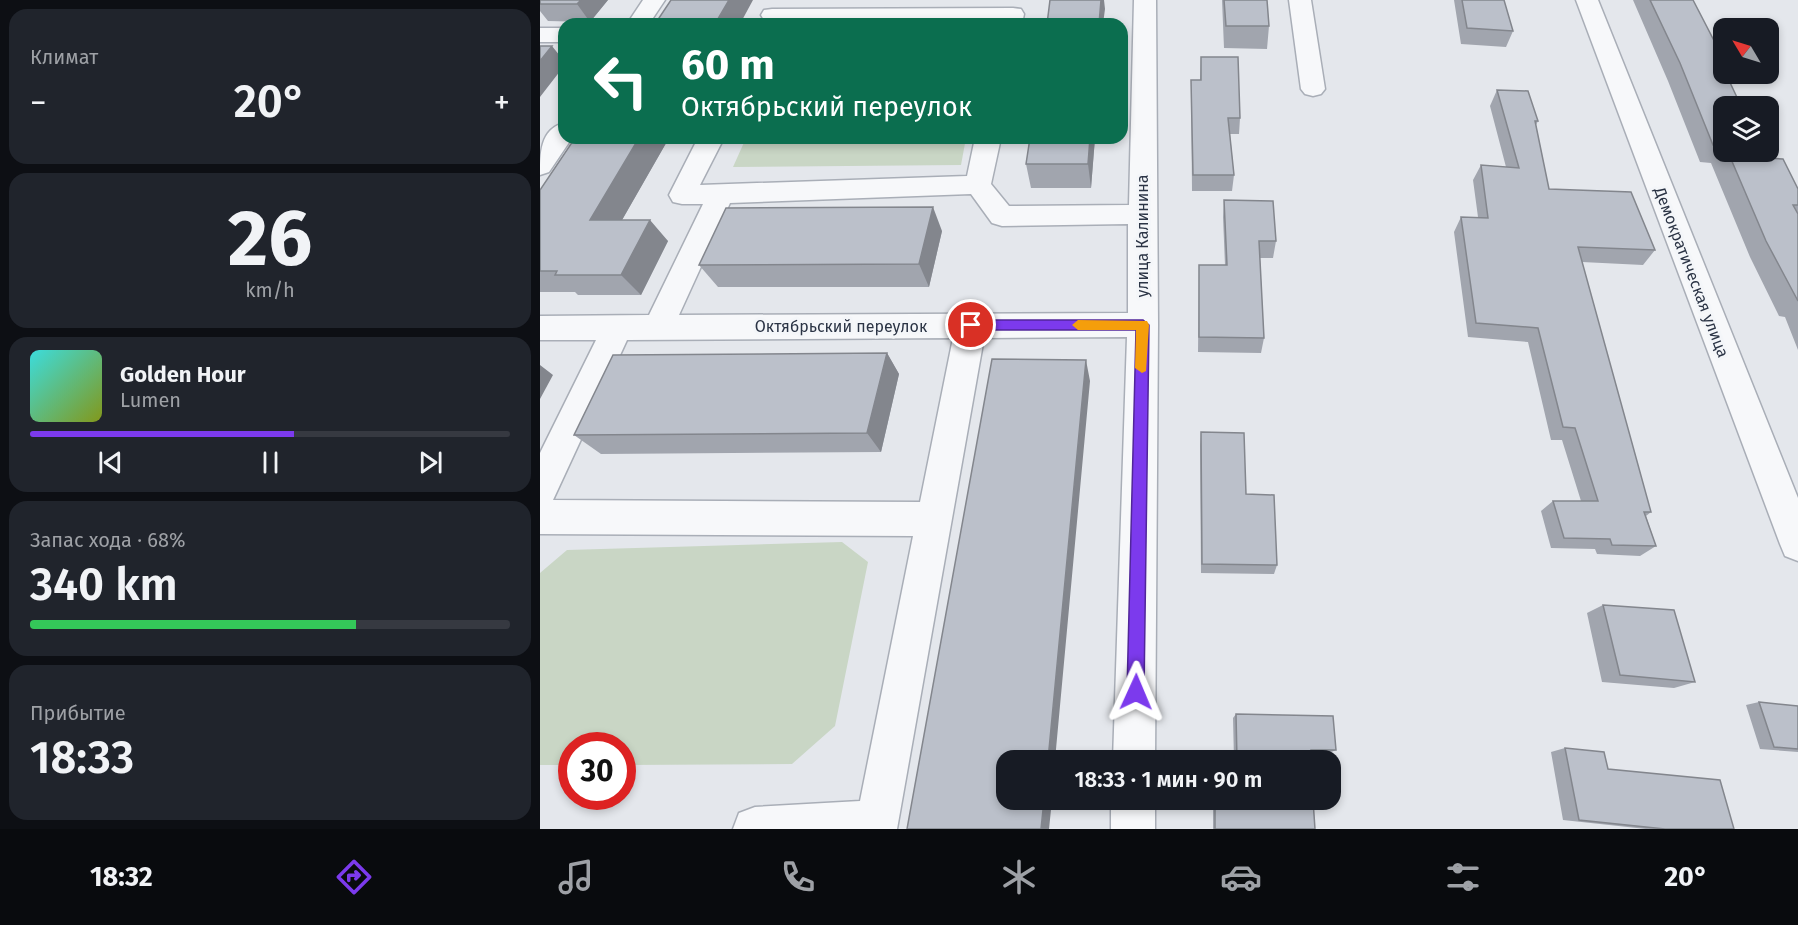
<!DOCTYPE html>
<html lang="ru">
<meta charset="utf-8">
<style>
body{margin:0;font-family:"Fira Sans",sans-serif;background:#20242c;color:#f1f3f6;height:100vh;display:flex;flex-direction:column;font-size:22px;white-space:nowrap}
*{box-sizing:border-box;margin:0}
p{font-size:20px;color:#9ea1a6}
.icon{flex:none;width:33px;height:33px;fill:none;stroke:currentColor;stroke-width:2;stroke-linecap:round;stroke-linejoin:round}
.map{position:relative;flex:1;overflow:hidden}
.panel{display:flex;flex-direction:column;gap:9px;padding:9px;background:#0d0f14;width:540px}
.panel>*{flex:none}
.guide{position:absolute;left:18px;top:18px;width:570px;height:126px;border-radius:18px;box-shadow:0 3px 9px #0003;background:#0b6e4f;color:#fff;overflow:hidden}
.needle{width:39px;rotate:308deg}
.fabs{position:absolute;left:1173px;top:18px;display:grid;gap:12px}
.fabs a{display:grid;place-items:center;width:66px;height:66px;border-radius:12px;background:#171b24;box-shadow:0 3px 9px #0003;font-size:30px}
.speed{position:absolute;left:18px;top:732px;display:flex;gap:12px;font-size:30px;font-weight:700;text-align:center}
.speed>*{display:grid;place-content:center;width:78px;height:78px;border-radius:50%;background:#171b24;box-shadow:0 3px 9px #0003;line-height:1}
.speed .limit{border:9px solid #d22;background:#fff;color:#111}
.pin{position:absolute;display:grid;place-items:center;width:51px;height:51px;color:#fff;margin:-26px;border:3px solid #fff;border-radius:50%;box-shadow:0 2px 6px #0007}
.me{position:absolute;width:66px;margin:-33px;rotate:1deg;stroke-linejoin:round;filter:drop-shadow(0 0 4px #0008)}
.turn{display:flex;align-items:center;gap:21px;height:126px;padding:0 24px;font-size:27px}
.turn .icon{width:78px;height:78px;stroke-width:2.5}
.turn b{display:block;font-size:42px;line-height:51px}
.big{font-size:45px;font-weight:600;line-height:1.1}
.panel .card{flex:1;display:flex;flex-direction:column;justify-content:center;gap:9px;min-width:0;padding:0 21px;border-radius:18px;background:#20242c}
.panel .dial{align-items:center;gap:0}
.dial b{font-size:78px;line-height:1}
.song{display:flex;align-items:center;gap:18px}
.cover{width:72px;height:72px;border-radius:9px;background:linear-gradient(135deg,hsl(180 70% 55%),hsl(70 70% 35%))}
.played{height:6px;border-radius:3px;background:linear-gradient(90deg,#7c3aed 55%,#363941 55%)}
.keys{display:flex;justify-content:space-around;direction:ltr}
.heat{display:flex;justify-content:space-between;align-items:center;font-size:33px;direction:ltr}
.charge{height:9px;border-radius:4px;background:linear-gradient(90deg,#34c759 68%,#363941 0)}
.trip{position:absolute;left:456px;top:750px;width:345px;height:60px;border-radius:18px;background:#171b24;box-shadow:0 3px 9px #0003;font-weight:600;line-height:60px;text-align:center}
.menu{display:flex;height:96px;justify-content:space-around;align-items:center;background:#090b0e;color:#9ea1a6}
.menu .icon{width:42px;height:42px}
.menu .active{color:#7c3aed}
.menu b{font-size:27px;color:#f1f3f6}
main{display:flex;flex:1;min-height:0}
.map>svg:first-child{display:block}
</style>
<main>
<section class="panel">
<div class="card"><p>Климат</p>
<div class="heat"><a>−</a><b class="big">20°</b><a>+</a></div>
</div>
<div class="card dial"><b>26</b><p>km/h</p></div>
<div class="card">
<div class="song"><i class="cover"></i><div><b>Golden Hour</b><p>Lumen</p></div></div>
<div class="played"></div>
<div class="keys"><svg class="icon" aria-label="previous" viewBox="0 0 24 24"><path d="M18 5L8 12l10 7zM5 5v14"/></svg><svg class="icon" aria-label="pause" viewBox="0 0 24 24"><path d="M8 5v14M16 5v14"/></svg><svg class="icon" aria-label="next" viewBox="0 0 24 24"><path d="M6 5l10 7-10 7zM19 5v14"/></svg></div>
</div>
<div class="card"><p>Запас хода · 68%</p><b class="big">340 km</b><div class="charge"></div></div>
<div class="card"><p>Прибытие</p><b class="big">18:33</b></div>
</section>
<div class="map">
<svg width="1258" height="829" viewBox="0 0 1258 829">
<rect width="100%" height="100%" fill="#e4e7ec"/>
<path fill="#c9d6c5" d="M 206,138 L 426,138 L 421,165 L 193,167 Z
M 302,542 L 328,562 L 295,726 L 252,764 L 83,765 L 82,746 L 32,746 L 31,765 L 0,765 L 0,573 L 27,550 Z"/>
<g fill="none" stroke-linecap="round" stroke-linejoin="round">
<g stroke="#a9aeb7" stroke-width="3">
<path id="minor" d="M 103,0 L 125,0 L 109,24 L 87,24 Z
M 594,0 L 616,0 L 618,325 L 615,760 L 573,760 L 587,337 L 444,338 L 357,829 L 193,829 L 199,813 L 215,807 L 320,801 L 373,536 L 0,534 L 0,453 L 56,340 L 0,340 L 0,316 L 109,315 L 163,204 L 142,204 L 133,202 L 129,195 L 158,138 L 184,138 L 160,185 L 427,176 L 435,138 L 461,138 L 451,184 L 469,206 L 589,205 ZM 431,194 L 452,223 L 462,226 L 588,224 L 588,313 L 139,315 L 190,203 ZM 413,338 L 380,502 L 13,500 L 87,340 Z
M 749,0 L 771,0 L 785,89 L 781,94 L 773,96 L 765,94 L 761,89 Z
M 1036,0 L 1058,0 L 1258,498 L 1258,561 L 1245,556 L 1240,544 Z
M 473,8 L 481,9 L 484,14 L 482,24 L 460,24 L 461,21 L 232,21 L 224,20 L 221,15 L 224,10 L 232,9 Z
M 0,28 L 24,28 L 24,42 L 0,42 Z
M 24,123 L 24,138 L 32,138 L 9,172 L 0,175 C 0,154 0,129 24,123 Z
M 571,800 L 615,800 L 615,829 L 571,829 Z"/>
</g>
<use href="#minor" fill="#f7f8fa" fill-rule="evenodd"/>
</g>
<path fill="#a1a5ae" d="M 0,0 L 68,0 L 50,22 L 8,21 L 0,11 Z
M 682,0 L 727,0 L 729,26 L 727,49 L 684,48 Z
M 914,0 L 964,0 L 973,31 L 966,47 L 921,44 Z
M 1093,0 L 1153,0 L 1184,74 L 1187,74 L 1184,106 L 1184,152 L 1222,152 L 1225,158 L 1258,189 L 1258,350 L 1245,317 L 1239,316 L 1210,257 L 1171,163 L 1160,162 L 1128,81 Z
M 661,57 L 700,118 L 699,134 L 690,134 L 694,175 L 692,191 L 652,191 L 651,80 L 660,80 Z
M 957,90 L 998,121 L 996,125 L 1009,189 L 1115,250 L 1103,265 L 1042,262 L 1111,512 L 1106,516 L 1116,546 L 1100,556 L 1057,554 L 1055,549 L 1011,548 L 1001,511 L 1013,501 L 1041,501 L 1022,440 L 1011,440 L 988,342 L 928,337 L 914,232 L 921,217 L 938,217 L 933,180 L 941,165 L 966,167 L 950,106 Z
M 35,138 L 129,138 L 82,220 L 128,241 L 101,295 L 38,295 L 35,292 L 0,292 L 0,190 Z
M 490,138 L 555,138 L 551,188 L 491,188 L 486,164 Z
M 684,200 L 736,241 L 733,258 L 720,258 L 724,338 L 721,353 L 658,352 L 659,265 L 685,265 L 683,217 Z
M 402,231 L 389,287 L 178,287 L 159,265 Z
M 347,353 L 359,374 L 341,452 L 61,454 L 34,435 Z
M 661,432 L 706,494 L 737,565 L 734,574 L 661,573 L 660,445 Z
M 1063,605 L 1155,682 L 1134,688 L 1062,682 L 1047,613 Z
M 1219,702 L 1258,706 L 1258,752 L 1220,749 L 1206,705 Z
M 696,714 L 796,750 L 789,753 L 771,753 L 771,760 L 694,760 L 693,718 Z
M 1025,748 L 1068,769 L 1194,829 L 1106,829 L 1023,820 L 1011,752 Z
M 675,800 L 695,801 L 695,800 L 773,800 L 775,829 L 673,829 L 673,801 Z"/>
<path fill="#83868d" d="M 41,0 L 68,0 L 50,22 L 37,4 Z
M 189,0 L 213,0 L 200,24 L 175,24 Z
M 561,0 L 564,0 L 565,9 L 563,24 L 559,24 Z
M 12,46 L 24,61 L 24,66 L 0,97 L 0,61 Z
M 99,138 L 129,138 L 70,241 L 50,220 Z
M 550,138 L 555,138 L 551,188 L 548,164 Z
M 393,207 L 402,231 L 389,287 L 379,264 Z
M 110,220 L 128,241 L 101,295 L 81,275 Z
M 347,353 L 359,374 L 341,452 L 327,433 Z
M 546,360 L 550,381 L 515,760 L 508,760 Z
M 0,365 L 13,375 L 0,399 Z
M 504,800 L 512,800 L 509,829 L 501,829 Z"/>
<path fill="#bbc0ca" stroke="#83868d" stroke-width="1.5" d="M 0,0 L 41,0 L 37,4 L 0,4 Z
M 131,0 L 189,0 L 175,24 L 115,24 Z
M 510,0 L 561,0 L 559,24 L 507,24 Z
M 684,0 L 727,0 L 729,26 L 686,26 Z
M 922,0 L 964,0 L 973,31 L 927,28 Z
M 1110,0 L 1153,0 L 1184,60 L 1184,74 L 1186,74 L 1201,106 L 1184,106 L 1184,145 L 1173,145 L 1140,63 Z
M 0,46 L 12,46 L 0,61 Z
M 661,57 L 698,57 L 700,118 L 688,118 L 694,175 L 653,175 L 651,80 L 661,80 Z
M 957,90 L 988,91 L 998,121 L 995,121 L 1009,189 L 1091,192 L 1115,250 L 1038,247 L 1111,512 L 1104,512 L 1116,546 L 1072,545 L 1070,539 L 1024,538 L 1013,501 L 1058,501 L 1035,428 L 1023,427 L 998,328 L 936,323 L 921,217 L 948,218 L 941,165 L 979,168 Z
M 35,138 L 99,138 L 50,220 L 110,220 L 81,275 L 15,275 L 17,271 L 0,271 L 0,190 Z
M 490,138 L 550,138 L 548,164 L 486,164 Z
M 1188,152 L 1222,152 L 1225,158 L 1243,159 L 1258,189 L 1258,205 L 1253,205 L 1258,214 L 1258,301 L 1226,241 Z
M 684,200 L 733,201 L 736,241 L 719,241 L 724,338 L 659,337 L 659,265 L 687,265 Z
M 393,207 L 379,264 L 159,265 L 186,208 Z
M 347,353 L 327,433 L 34,435 L 73,355 Z
M 452,359 L 546,360 L 508,760 L 466,760 L 466,800 L 504,800 L 501,829 L 367,829 Z
M 661,432 L 704,433 L 706,494 L 734,495 L 737,565 L 662,564 Z
M 1063,605 L 1134,610 L 1155,682 L 1080,675 Z
M 1219,702 L 1258,706 L 1258,749 L 1234,747 Z
M 696,714 L 793,716 L 796,750 L 771,750 L 771,760 L 697,760 Z
M 1025,748 L 1064,752 L 1068,769 L 1180,780 L 1194,829 L 1125,829 L 1039,820 Z
M 675,800 L 698,801 L 698,800 L 773,800 L 775,829 L 675,829 Z"/>
<path fill="#7c3aed" stroke="#51269a" stroke-width="1.5" d="M 431,320 L 603,320 L 609,325 L 604,692 L 601,698 L 596,700 L 590,698 L 587,692 L 596,330 L 431,330 L 425,325 Z"/>
<path fill="#f59e0b" d="M 538,320 L 607,321 L 609,325 L 606,371 L 602,373 L 595,368 L 596,330 L 538,330 L 532,325 Z"/>
<g text-anchor="middle" stroke-width="6" stroke-linejoin="round" paint-order="stroke">
<g font-size="16" fill="#2b3445" stroke="#f4f6f9">
<text transform="translate(602 236) rotate(-90)" y="6">улица Калинина</text>
<text transform="translate(1152 272) rotate(69)" y="6">Демократическая улица</text>
<text x="301" y="332">Октябрьский переулок</text>
</g>
</g>
</svg>
<div class="fabs">
<a><svg class="needle" viewBox="-14 -14 28 28"><path d="M0-13l5 13h-10z" fill="#e53935"/><path d="M0 13l5-13h-10z" fill="#9ea1a6"/></svg></a>
<a><svg class="icon" aria-label="layers" viewBox="0 0 24 24"><path d="M12 4l9 5-9 5-9-5zM3 14l9 5 9-5"/></svg></a>
</div>
<div class="speed"><div class="limit">30</div></div>
<div class="pin" style="left:431px;top:325px;background:#d93025"><svg class="icon" aria-label="arrive" viewBox="0 0 24 24"><path d="M6 21V4h12l-3 4 3 4H6"/></svg></div>
<svg class="me" style="left:596px;top:692px" viewBox="-20 -20 40 40"><path d="M0-17L14 15 0 8-14 15z" fill="#7c3aed" stroke="#fff" stroke-width="4"/></svg>
<div class="trip">18:33 · 1 мин · 90 m</div>
<div class="guide">
<div class="turn"><svg class="icon" aria-label="left" viewBox="0 0 24 24"><path d="M17 20v-9H6M10 6l-5 5 5 5"/></svg><div><b>60 m</b>Октябрьский переулок</div></div>
</div>
</div>
</main>
<nav class="menu">
<b>18:32</b>
<svg class="icon active" aria-label="directions" viewBox="0 0 24 24"><path d="M12 3l9 9-9 9-9-9zM9 14v-3h6M13 9l2 2-2 2"/></svg>
<svg class="icon" aria-label="music" viewBox="0 0 24 24"><path d="M9 18V5l10-2v13"/><circle cx="6" cy="18" r="3"/><circle cx="16" cy="16" r="3"/></svg>
<svg class="icon" aria-label="phone" viewBox="0 0 24 24"><path d="M5 4h4l2 5-3 2q2 4 5 5l2-3 5 2v4C11 20 4 13 5 4z"/></svg>
<svg class="icon" aria-label="climate" viewBox="0 0 24 24"><path d="M12 3v18M4 7l16 10M4 17L20 7"/></svg>
<svg class="icon" aria-label="car" viewBox="0 0 24 24"><path d="M5 17H2v-5l4-1 3-4h7l3 4 3 1v5h-3M9 17h6M6 11h13"/><circle cx="7" cy="17" r="2"/><circle cx="17" cy="17" r="2"/></svg>
<svg class="icon" aria-label="filters" viewBox="0 0 24 24"><path d="M4 7h16M4 17h16"/><circle cx="9" cy="7" r="2"/><circle cx="15" cy="17" r="2"/></svg>
<b>20°</b>
</nav>
